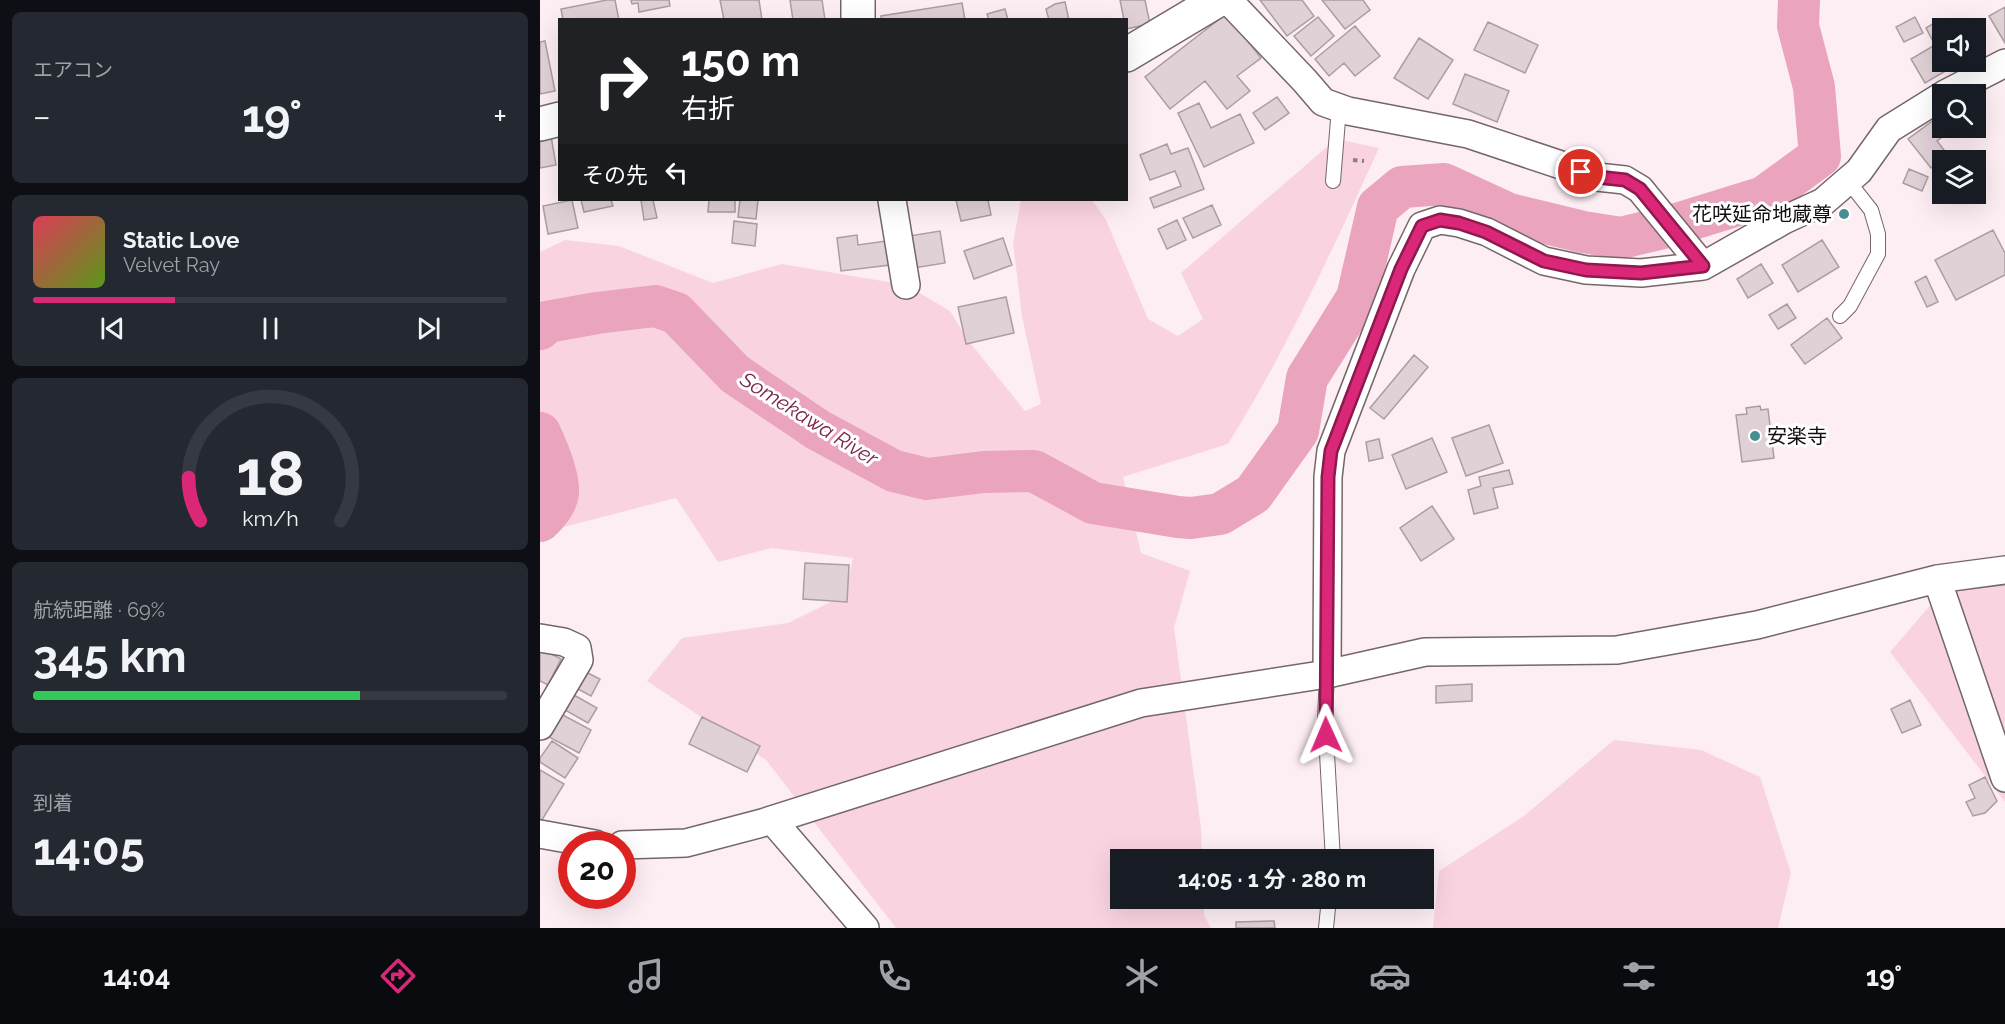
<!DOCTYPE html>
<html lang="ja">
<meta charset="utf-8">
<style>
body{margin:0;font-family:Raleway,"Noto Sans JP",sans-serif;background:#242831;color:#f1f3f6;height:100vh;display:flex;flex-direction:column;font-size:22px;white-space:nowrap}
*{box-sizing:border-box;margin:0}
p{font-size:20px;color:#9ea1a6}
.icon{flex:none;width:33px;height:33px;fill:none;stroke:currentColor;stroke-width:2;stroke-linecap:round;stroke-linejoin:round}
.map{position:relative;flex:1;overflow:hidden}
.drawer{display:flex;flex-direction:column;gap:12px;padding:12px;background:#0d0f14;width:540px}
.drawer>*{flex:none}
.hud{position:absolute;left:18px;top:18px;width:570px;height:183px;border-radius:0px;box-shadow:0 6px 24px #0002;background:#202124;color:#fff;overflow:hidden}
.fabs{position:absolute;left:1392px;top:18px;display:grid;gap:12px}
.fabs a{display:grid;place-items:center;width:54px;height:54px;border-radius:0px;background:#171b24;box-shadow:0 6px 24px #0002;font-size:30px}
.speed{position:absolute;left:18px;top:831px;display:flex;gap:12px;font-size:30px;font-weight:700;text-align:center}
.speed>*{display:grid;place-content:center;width:78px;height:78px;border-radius:50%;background:#171b24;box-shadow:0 6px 24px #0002;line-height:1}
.speed .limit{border:9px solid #d22;background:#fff;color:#111}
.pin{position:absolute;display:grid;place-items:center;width:51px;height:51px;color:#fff;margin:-26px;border:3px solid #fff;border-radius:50%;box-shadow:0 2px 6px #0007}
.me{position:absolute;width:66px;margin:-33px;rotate:359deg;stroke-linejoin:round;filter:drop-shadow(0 0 4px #0008)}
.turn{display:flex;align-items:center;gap:21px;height:126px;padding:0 24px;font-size:27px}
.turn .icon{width:78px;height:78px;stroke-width:2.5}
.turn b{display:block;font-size:42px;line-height:51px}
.then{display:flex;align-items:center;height:57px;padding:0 24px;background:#0003;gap:12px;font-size:22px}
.big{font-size:45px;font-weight:700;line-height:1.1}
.drawer .widget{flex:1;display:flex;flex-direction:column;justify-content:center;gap:9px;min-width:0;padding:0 21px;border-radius:9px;background:#242831}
.drawer .dial{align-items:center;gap:0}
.dial svg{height:156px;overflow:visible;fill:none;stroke:#363941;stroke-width:7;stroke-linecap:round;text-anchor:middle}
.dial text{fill:#f1f3f6;stroke:none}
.song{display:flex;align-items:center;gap:18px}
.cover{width:72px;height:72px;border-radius:9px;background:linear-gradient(135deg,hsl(350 70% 55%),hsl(90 70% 35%))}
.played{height:6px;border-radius:3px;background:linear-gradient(90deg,#db2777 30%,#363941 30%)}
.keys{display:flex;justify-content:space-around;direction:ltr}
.heat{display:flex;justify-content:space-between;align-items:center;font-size:33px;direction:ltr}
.charge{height:9px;border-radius:4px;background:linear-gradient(90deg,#34c759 69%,#363941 0)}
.trip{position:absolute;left:570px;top:849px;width:324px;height:60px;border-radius:0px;background:#171b24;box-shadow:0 6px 24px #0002;font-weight:700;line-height:60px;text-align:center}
.dock{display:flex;height:96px;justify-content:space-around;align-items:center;background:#090b0e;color:#9ea1a6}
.dock .icon{width:42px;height:42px}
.dock .on{color:#db2777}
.dock b{font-size:27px;color:#f1f3f6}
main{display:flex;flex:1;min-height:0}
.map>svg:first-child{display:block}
</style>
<main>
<section class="drawer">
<div class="widget"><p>エアコン</p>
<div class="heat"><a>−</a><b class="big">19°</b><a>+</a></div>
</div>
<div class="widget">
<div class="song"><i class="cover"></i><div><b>Static Love</b><p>Velvet Ray</p></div></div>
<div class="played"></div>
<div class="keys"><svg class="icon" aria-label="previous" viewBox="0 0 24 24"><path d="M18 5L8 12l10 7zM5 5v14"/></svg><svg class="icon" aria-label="pause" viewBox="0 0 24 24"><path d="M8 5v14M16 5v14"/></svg><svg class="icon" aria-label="next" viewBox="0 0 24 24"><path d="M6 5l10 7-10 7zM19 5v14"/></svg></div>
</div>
<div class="widget dial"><svg viewBox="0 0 100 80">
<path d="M14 69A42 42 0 1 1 86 69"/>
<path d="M14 69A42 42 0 0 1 8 47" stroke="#db2777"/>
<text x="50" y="56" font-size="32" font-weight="700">18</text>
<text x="50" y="72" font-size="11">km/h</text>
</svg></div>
<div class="widget"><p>航続距離 · 69%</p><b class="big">345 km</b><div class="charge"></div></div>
<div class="widget"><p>到着</p><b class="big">14:05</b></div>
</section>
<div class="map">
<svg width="1465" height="928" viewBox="0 0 1465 928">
<rect width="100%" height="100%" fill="#fdeef3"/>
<path fill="#f9d4e0" d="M 796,139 L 839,148 C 793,249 747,349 688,444 L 583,477 L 601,553 L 650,571 L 634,628 L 661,828 L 662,859 L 580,860 L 580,898 L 664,899 L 664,915 L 671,928 L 356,928 L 226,760 L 107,681 L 142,638 L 248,623 L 305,595 L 313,558 L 232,548 L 178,562 L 136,498 L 0,533 L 0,252 L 25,240 L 79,246 L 173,283 L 242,264 L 366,285 L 410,311 L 427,339 L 485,411 L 501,404 L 482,316 L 473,243 L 481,200 L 552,200 L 566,220 L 608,319 L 638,336 L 663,319 L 641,273 Z
M 1465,572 L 1465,802 L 1350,652 L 1412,580 Z
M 1074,740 L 1161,750 L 1220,777 L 1251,873 L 1238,928 L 893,928 L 899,871 L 984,816 Z"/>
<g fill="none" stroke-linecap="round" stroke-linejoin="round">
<path stroke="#eaa4be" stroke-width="42" d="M 0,329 L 7,322 L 57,313 L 115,306 L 136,313 L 195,374 L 278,430 L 354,471 L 387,479 L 444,472 L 494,471 L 553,503 L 638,517 L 651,518 L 680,514 L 713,494 L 758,431 L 767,378 L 817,298 L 838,207 L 862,187 L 904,184 L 969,214 L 1043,232 L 1081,238 L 1127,227 L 1224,197 L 1280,156 L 1274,87 L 1258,26 L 1259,0
M 0,433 C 7,448 19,477 18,493 C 17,503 7,515 0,521"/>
</g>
<path fill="#e0d1d6" stroke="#ab9da1" stroke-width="1.5" d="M 67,0 L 75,0 L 79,20 L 23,20 L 21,9 Z
M 91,0 L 129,0 L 130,6 L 99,12 L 98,3 L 92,4 Z
M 180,0 L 219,0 L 222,20 L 184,20 Z
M 250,0 L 282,0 L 285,20 L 253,20 Z
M 580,0 L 605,0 L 610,24 L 586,29 L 586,20 L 584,20 Z
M 720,0 L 762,0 L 774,16 L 747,36 Z
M 782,0 L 823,0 L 830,10 L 805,29 Z
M 525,2 L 529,20 L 509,20 L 506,9 L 515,4 Z
M 422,3 L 425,20 L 341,20 L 341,16 Z
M 1465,7 L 1465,43 L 1449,16 Z
M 465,9 L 468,20 L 449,20 L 447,14 Z
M 686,14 L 721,58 L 697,76 L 710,91 L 687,109 L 665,81 L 630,109 L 605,77 Z
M 778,17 L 794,36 L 771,56 L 754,36 Z
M 1375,17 L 1383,33 L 1364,42 L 1356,27 Z
M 1416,19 L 1421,28 L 1402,28 L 1402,62 L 1421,62 L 1385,83 L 1371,59 L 1395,45 L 1386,28 L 1399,20 Z
M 948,22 L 998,45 L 985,73 L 934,50 Z
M 815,26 L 840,56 L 815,76 L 804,63 L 789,76 L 775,59 Z
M 879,38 L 913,60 L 888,99 L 854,78 Z
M 5,41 L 15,91 L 0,94 L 0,42 Z
M 925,74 L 969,91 L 957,122 L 913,104 Z
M 737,97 L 749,113 L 725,130 L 713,113 Z
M 659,103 L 671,128 L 700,114 L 714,143 L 664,167 L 638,113 Z
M 1402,114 L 1402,128 L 1413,129 L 1397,141 L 1408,155 L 1391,168 L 1368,139 Z
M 11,136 L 16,165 L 0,168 L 0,138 Z
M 627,144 L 631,154 L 648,148 L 664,189 L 614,208 L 610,198 L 641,186 L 635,171 L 610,180 L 600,155 Z
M 1369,169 L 1388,177 L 1382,191 L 1363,183 Z
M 32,200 L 38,228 L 8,234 L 3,206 Z
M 41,200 L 71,200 L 73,206 L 44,212 Z
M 101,200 L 113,200 L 117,218 L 104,220 Z
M 169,200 L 195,200 L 195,212 L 168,212 Z
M 200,200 L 218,200 L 216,219 L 198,217 Z
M 416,200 L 448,200 L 451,215 L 421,221 Z
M 672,205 L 681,225 L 653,238 L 643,218 Z
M 637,220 L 646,240 L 627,249 L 618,229 Z
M 194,221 L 217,224 L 215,246 L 192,243 Z
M 1453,230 L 1465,253 L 1465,275 L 1416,300 L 1395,260 Z
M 400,231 L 405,263 L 374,268 L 369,236 Z
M 317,235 L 318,245 L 346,241 L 350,265 L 301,271 L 297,238 Z
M 463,238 L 472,265 L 434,279 L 424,251 Z
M 1282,240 L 1299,267 L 1258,292 L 1242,265 Z
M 1221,264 L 1233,283 L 1208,298 L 1197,279 Z
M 1386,276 L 1398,302 L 1387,307 L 1375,282 Z
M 466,297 L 474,333 L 426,344 L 418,307 Z
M 1247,304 L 1256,318 L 1238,329 L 1229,315 Z
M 1287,318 L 1302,338 L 1265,364 L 1251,345 Z
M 874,355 L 888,367 L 844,419 L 830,408 Z
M 1220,406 L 1221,410 L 1228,409 L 1234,458 L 1202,462 L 1196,415 L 1207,414 L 1206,408 Z
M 949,425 L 963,463 L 926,476 L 912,438 Z
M 892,438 L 907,472 L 866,489 L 852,455 Z
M 839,439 L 843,458 L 829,461 L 826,442 Z
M 969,470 L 973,484 L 953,488 L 958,508 L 934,514 L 928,490 L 941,486 L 939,477 Z
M 892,506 L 914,539 L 881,561 L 860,528 Z
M 265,563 L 309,565 L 307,602 L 263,599 Z
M 0,648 L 21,659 L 8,685 L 0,681 Z
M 42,670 L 60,679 L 51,696 L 34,687 Z
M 932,684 L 932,701 L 896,703 L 896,686 Z
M 34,695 L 57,708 L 48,723 L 25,710 Z
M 1370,700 L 1381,725 L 1362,733 L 1351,709 Z
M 21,714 L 51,730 L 39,753 L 9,737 Z
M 162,717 L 220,746 L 207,772 L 149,744 Z
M 12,741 L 38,758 L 25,778 L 0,762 L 0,758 Z
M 0,770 L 24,784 L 0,823 Z
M 1445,777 L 1457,801 L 1445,813 L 1433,816 L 1426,802 L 1435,798 L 1429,785 Z
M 734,921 L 735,928 L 696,928 L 696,922 Z"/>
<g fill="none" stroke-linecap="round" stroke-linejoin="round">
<g stroke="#74676b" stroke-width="16">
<path id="service" d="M 793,181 L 798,120 L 802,109
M 1300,316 L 1310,306 L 1338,254 L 1338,234 L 1331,210 L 1308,181
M 787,674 L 785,718 L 793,860
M 786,928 L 789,898"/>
</g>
<g stroke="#74676b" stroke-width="30">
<path id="minor" d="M 688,0 L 765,81 L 783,102 L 808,111 L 928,134 L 1057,177 L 1085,180 L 1100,189 L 1163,266
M 1405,94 L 1465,63
M 352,200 L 366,285
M 1397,579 L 1465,778
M 0,638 L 24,642 L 37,648 L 39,660 L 0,726
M 787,674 L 788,477 L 791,451 L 861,269 L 882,226 L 900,220 L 919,223 L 947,232 L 1004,261 L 1046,270 L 1101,273 L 1163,266 L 1244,220 L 1283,202 L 1319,171 L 1349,129 L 1402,96
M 232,820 L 325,928
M 0,834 L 55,844
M 82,845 L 146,843 L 222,823 L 601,703 L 787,674 L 885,652 L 1077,650 L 1217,625 L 1397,579 L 1465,570"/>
</g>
<g stroke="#74676b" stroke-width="36">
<path id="tertiary" d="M 318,0 L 318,20"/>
</g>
<g stroke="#74676b" stroke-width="36">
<path id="secondary" d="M 586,55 L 678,0
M 0,124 L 20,119"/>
</g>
<path stroke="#897f82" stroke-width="4" stroke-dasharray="4.5 4.5" stroke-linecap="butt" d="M 813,160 L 824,161"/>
<use href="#service" stroke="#fff" stroke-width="14"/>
<use href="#minor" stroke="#fff" stroke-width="27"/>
<use href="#tertiary" stroke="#fff" stroke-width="33"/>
<use href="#secondary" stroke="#fff" stroke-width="33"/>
</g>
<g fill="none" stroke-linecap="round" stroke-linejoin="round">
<g stroke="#8e194d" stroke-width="15">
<path id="route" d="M 786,735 L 788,477 L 791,451 L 861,269 L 882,226 L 900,220 L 919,223 L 946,232 L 1004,261 L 1046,270 L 1101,273 L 1163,266 L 1100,189 L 1085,180 L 1057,177 L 1041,172"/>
</g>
<use href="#route" stroke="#db2777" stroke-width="10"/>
</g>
<g fill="#468d95" stroke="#fff" stroke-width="2">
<circle cx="1304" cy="214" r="6"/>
<circle cx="1215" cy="436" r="6"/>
</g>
<g text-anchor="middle" stroke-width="6" stroke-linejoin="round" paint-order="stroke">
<g font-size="20" fill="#130e10" stroke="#fff" text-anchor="end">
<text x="1292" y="221">花咲延命地蔵尊</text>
<text x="1227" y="443" text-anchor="start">安楽寺</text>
</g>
<g font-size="21" font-style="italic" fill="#7a294e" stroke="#fff">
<text transform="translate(269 419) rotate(32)" y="7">Somekawa River</text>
</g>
</g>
</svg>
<div class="fabs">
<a><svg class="icon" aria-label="sound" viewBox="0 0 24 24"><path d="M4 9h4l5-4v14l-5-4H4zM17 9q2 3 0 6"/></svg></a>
<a><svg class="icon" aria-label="search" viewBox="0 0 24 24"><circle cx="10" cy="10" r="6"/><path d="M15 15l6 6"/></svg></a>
<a><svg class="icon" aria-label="layers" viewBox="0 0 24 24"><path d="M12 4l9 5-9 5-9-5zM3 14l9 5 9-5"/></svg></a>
</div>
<div class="speed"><div class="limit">20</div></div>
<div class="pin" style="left:1041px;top:172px;background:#d93025"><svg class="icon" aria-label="arrive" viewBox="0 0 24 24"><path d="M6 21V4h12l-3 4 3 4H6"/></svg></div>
<svg class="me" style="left:786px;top:735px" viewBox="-20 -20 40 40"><path d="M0-17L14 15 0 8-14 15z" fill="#db2777" stroke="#fff" stroke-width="4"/></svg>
<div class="trip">14:05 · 1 分 · 280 m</div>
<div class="hud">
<div class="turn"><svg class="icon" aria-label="right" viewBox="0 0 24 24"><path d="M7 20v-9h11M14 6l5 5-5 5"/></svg><div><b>150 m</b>右折</div></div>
<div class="then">その先<svg class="icon" aria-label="left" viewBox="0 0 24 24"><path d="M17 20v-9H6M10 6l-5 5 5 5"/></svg></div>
</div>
</div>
</main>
<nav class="dock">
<b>14:04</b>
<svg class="icon on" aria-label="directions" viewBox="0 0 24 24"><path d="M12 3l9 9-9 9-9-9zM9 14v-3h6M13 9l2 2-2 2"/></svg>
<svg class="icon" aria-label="music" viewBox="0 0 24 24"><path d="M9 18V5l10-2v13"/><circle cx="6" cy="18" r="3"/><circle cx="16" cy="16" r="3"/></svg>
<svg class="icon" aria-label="phone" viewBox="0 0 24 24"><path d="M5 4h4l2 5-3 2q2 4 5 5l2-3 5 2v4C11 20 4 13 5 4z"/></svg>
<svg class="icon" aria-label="climate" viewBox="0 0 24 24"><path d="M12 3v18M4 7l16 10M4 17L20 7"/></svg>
<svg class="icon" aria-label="car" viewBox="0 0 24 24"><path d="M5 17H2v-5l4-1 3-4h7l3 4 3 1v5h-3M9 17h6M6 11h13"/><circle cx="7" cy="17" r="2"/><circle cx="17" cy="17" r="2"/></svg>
<svg class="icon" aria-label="filters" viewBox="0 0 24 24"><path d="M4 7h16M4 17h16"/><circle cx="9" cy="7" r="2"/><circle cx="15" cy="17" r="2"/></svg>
<b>19°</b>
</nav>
